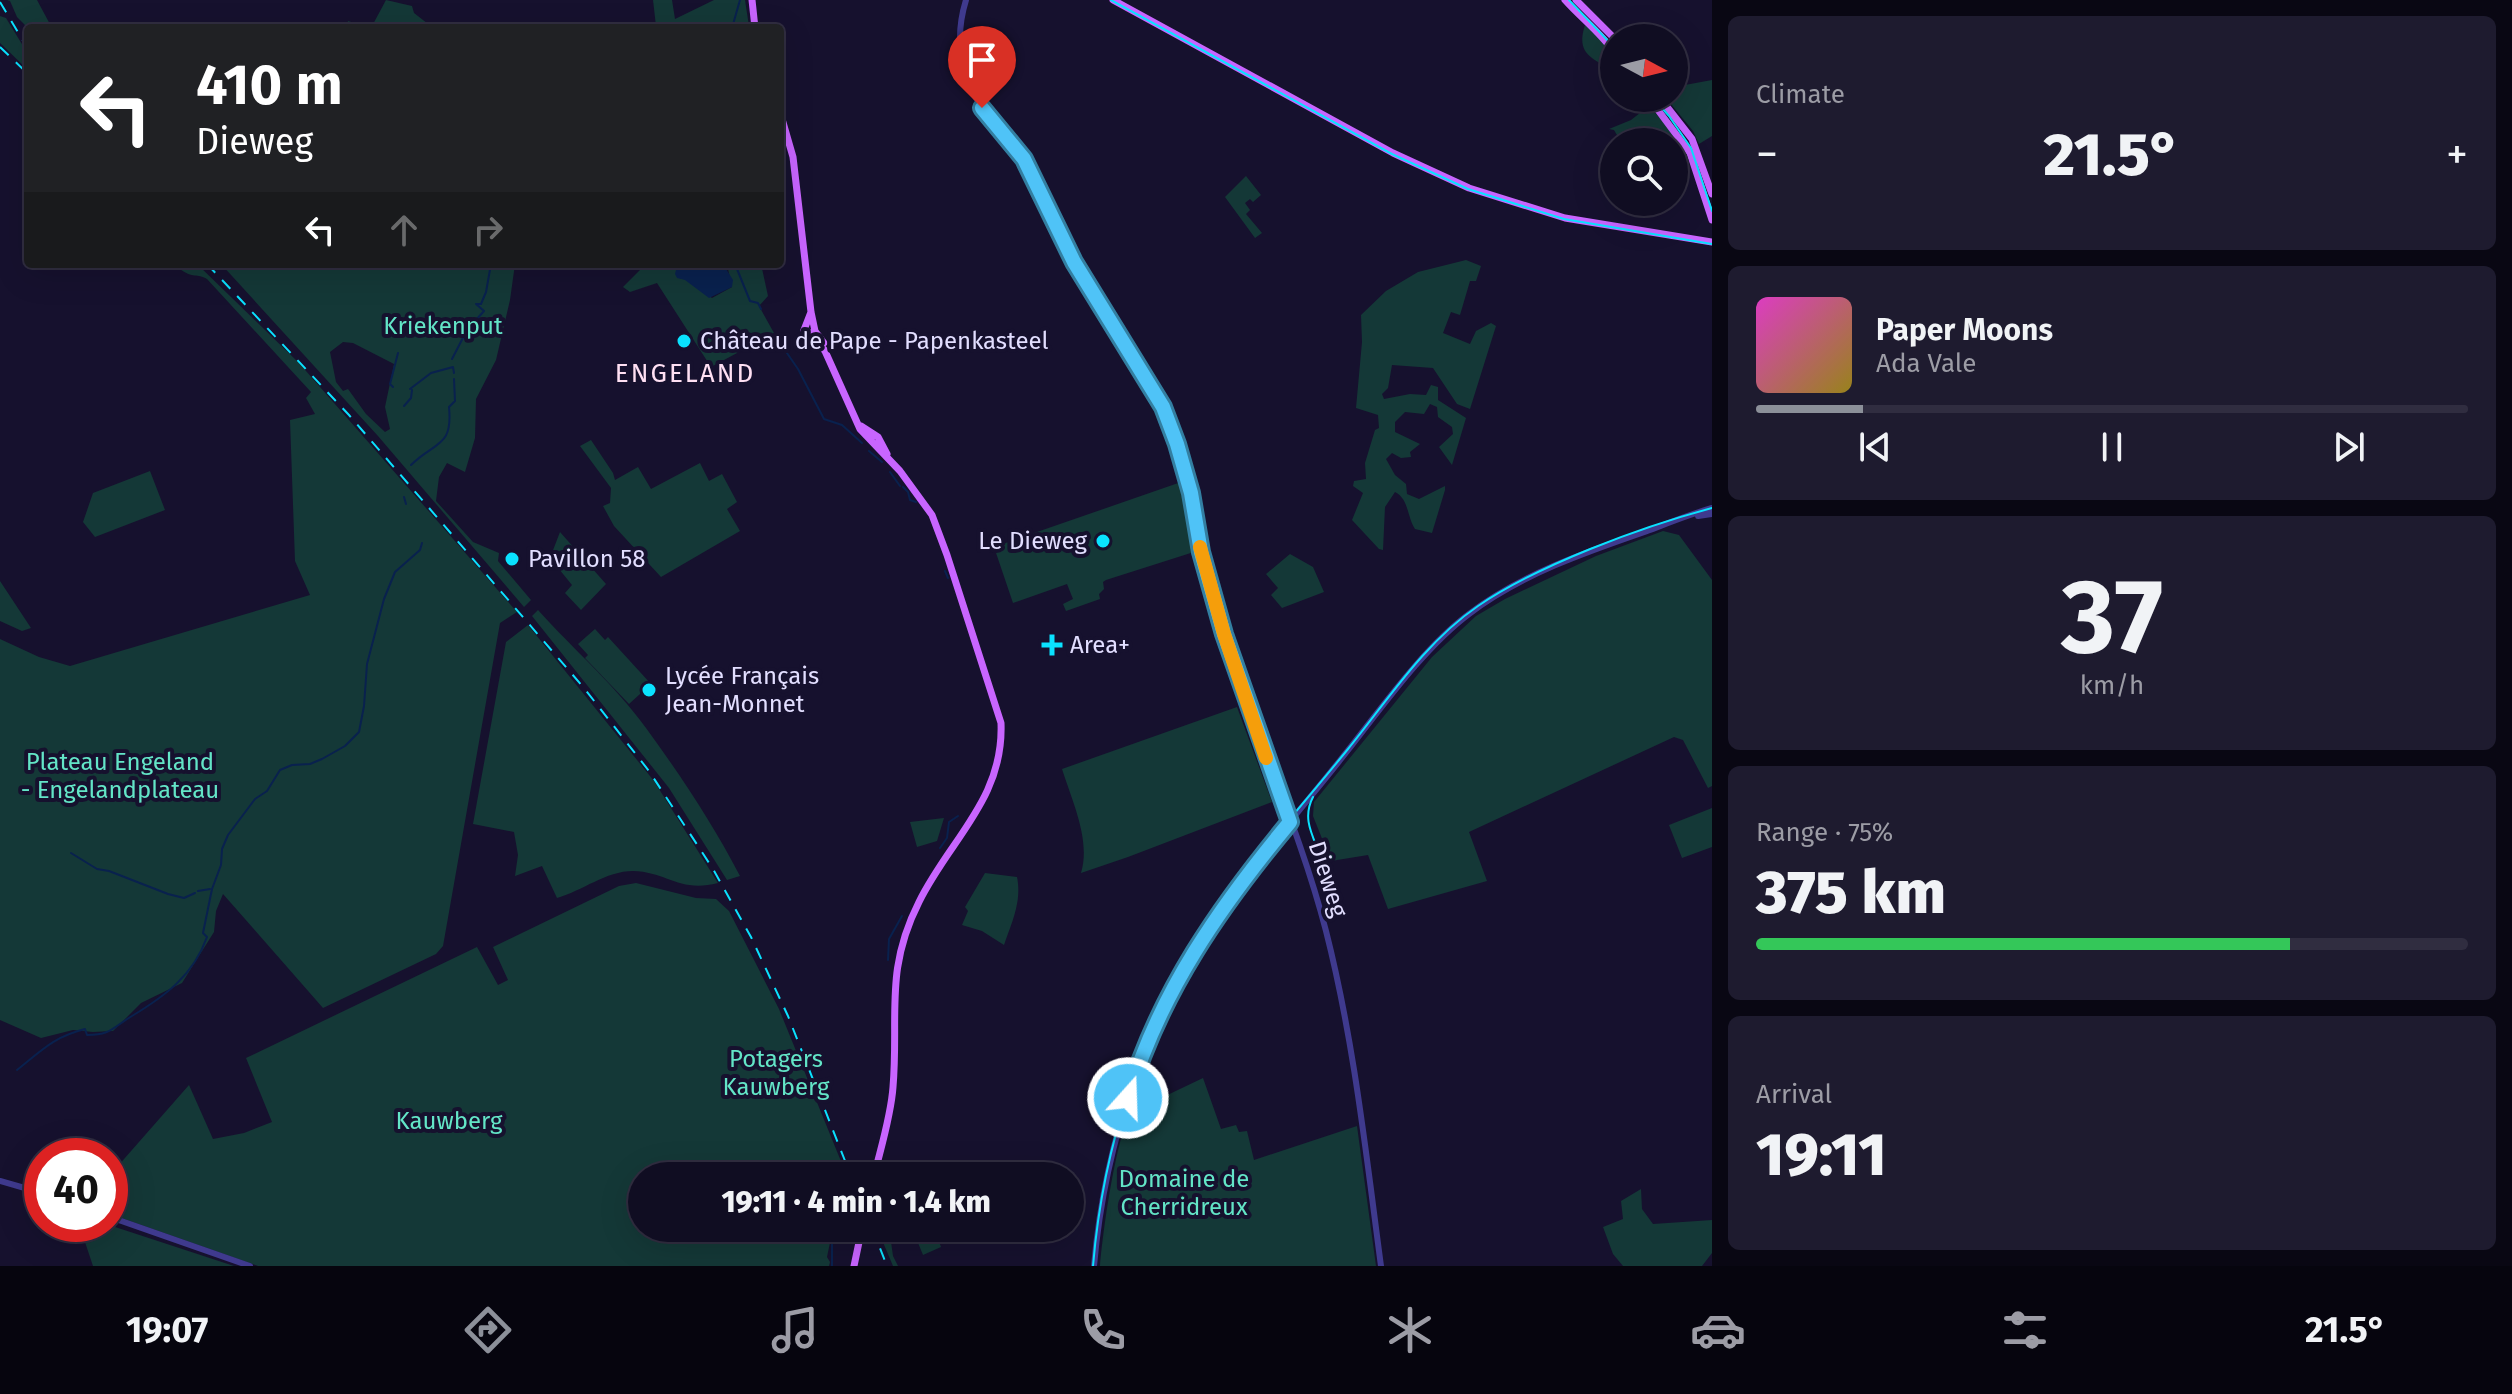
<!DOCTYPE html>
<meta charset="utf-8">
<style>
body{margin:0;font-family:"Fira Sans",sans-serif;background:#1e1b2f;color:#f1f3f6;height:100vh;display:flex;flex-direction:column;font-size:30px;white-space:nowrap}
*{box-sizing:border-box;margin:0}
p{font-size:26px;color:#9c9ca5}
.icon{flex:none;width:44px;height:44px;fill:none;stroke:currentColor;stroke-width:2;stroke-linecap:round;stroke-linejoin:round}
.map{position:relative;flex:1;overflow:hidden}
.sheet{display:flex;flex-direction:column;gap:16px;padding:16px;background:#090713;width:800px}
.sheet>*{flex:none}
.hud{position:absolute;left:24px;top:24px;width:760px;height:244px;border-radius:8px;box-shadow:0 8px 32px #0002,0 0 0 2px #302d40;background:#202124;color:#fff;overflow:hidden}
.needle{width:52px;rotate:97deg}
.buttons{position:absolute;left:1600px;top:24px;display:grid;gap:16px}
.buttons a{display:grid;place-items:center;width:88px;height:88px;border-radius:50%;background:#100d22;box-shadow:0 8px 32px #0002,0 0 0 2px #302d40;font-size:40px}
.speed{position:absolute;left:24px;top:1138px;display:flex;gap:16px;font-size:40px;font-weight:700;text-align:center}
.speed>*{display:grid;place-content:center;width:104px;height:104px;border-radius:50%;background:#100d22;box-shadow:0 8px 32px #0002,0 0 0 2px #302d40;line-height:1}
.speed .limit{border:12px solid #d22;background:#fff;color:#111}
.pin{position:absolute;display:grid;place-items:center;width:68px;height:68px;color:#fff;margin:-82px -34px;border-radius:50% 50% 50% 0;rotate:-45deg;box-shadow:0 0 8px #0007}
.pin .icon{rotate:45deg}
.me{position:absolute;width:88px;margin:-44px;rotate:20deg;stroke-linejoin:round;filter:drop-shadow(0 0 6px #0008)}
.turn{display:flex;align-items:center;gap:28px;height:168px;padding:0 40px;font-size:36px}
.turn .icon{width:104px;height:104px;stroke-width:2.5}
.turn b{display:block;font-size:56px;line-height:68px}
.lanes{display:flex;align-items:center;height:76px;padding:0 40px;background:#0003;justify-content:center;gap:40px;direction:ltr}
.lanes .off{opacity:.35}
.big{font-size:60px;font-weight:800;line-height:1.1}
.sheet .tile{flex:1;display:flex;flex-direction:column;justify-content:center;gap:12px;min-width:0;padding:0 28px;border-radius:12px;background:#1e1b2f}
.sheet .dial{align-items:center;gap:0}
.dial b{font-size:104px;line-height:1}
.song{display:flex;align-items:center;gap:24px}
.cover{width:96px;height:96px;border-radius:12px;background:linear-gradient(135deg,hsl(310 70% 55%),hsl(50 70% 35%))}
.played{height:8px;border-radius:4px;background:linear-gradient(90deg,#8c9099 15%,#302d40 15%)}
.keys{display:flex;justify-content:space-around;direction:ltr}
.heat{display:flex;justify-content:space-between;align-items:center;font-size:44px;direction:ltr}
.charge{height:12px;border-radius:6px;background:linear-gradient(90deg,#34c759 75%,#302d40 0)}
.trip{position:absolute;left:628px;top:1162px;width:456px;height:80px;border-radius:40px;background:#100d22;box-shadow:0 8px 32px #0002,0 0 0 2px #302d40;font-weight:800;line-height:80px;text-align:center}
.tabs{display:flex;height:128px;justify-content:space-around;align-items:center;background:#06050e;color:#9c9ca5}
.tabs .icon{width:56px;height:56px}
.tabs .on{color:#8c9099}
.tabs b{font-size:36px;color:#f1f3f6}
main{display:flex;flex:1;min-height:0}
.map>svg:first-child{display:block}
</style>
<main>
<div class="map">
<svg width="1712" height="1266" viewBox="0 0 1712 1266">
<rect width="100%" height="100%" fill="#16112e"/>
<path fill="#143837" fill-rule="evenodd" d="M 7,0 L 37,0 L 52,28 L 28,28 L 17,17 L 10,1 Z
M 386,0 L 412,6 L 414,13 L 432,27 L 435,25 L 439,28 L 346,28 L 348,21 L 371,28 Z
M 653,0 L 672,0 L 675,19 L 714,0 L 745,0 L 749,26 L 745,28 L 653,28 L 656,26 Z
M 0,16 L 6,18 L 28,54 L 28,70 L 0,43 Z
M 1585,25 C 1604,39 1614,49 1614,73 C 1594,57 1575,56 1585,25 Z
M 1712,80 L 1712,136 L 1699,144 L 1693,131 L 1666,98 L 1674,98 L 1674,87 Z
M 1649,106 L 1667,126 L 1687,158 L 1677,145 L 1674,146 L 1674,142 L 1621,142 L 1614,130 L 1609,129 L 1631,120 Z
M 1246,176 L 1261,195 L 1253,202 L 1250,199 L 1245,203 L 1250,210 L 1246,214 L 1262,233 L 1255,238 L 1225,197 Z
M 1466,260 L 1481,266 L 1476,281 L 1470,281 L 1460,315 L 1451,312 L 1443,333 L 1470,344 L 1476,331 L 1491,323 L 1496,326 L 1470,409 L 1457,404 L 1433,368 L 1392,365 L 1388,388 L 1382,394 L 1384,399 L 1410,394 L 1426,395 L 1431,385 L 1438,387 L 1438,400 L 1466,418 L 1452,465 L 1439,447 L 1453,434 L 1452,427 L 1438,417 L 1437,407 L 1430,404 L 1424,414 L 1405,412 L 1395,422 L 1395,432 L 1420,444 L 1410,452 L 1411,457 L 1401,458 L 1392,453 L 1386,459 L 1395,475 L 1406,484 L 1407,494 L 1419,499 L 1445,486 L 1445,490 L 1432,533 L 1415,529 C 1407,517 1409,499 1395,492 L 1385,507 L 1383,550 L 1379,549 L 1352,520 L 1363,493 L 1353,486 L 1354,481 L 1366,479 L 1365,463 L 1375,430 L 1379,428 L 1378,415 L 1356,408 L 1362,342 L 1361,315 L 1386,291 L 1418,272 Z
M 183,264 L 197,264 L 299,363 L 517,612 L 500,623 L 443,946 L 436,954 L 323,1008 L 223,894 L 216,911 L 214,932 L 182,983 L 141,1003 L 113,1031 L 93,1032 L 73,1030 L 41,1038 L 0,1020 L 0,639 L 39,657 L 70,666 L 310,595 L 295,561 L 290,420 L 315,414 L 306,398 L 311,392 L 207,279 C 197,273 193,279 180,269 Z
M 221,264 L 515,264 L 510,300 L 496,360 L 476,399 L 475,438 L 465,472 L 447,463 L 439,477 L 436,501 L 473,542 L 499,553 L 498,561 L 531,600 L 524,607 L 378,436 ZM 343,342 L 353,343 L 394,364 L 385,407 L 390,429 L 385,432 L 366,414 L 348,389 L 343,391 L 336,382 L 330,352 Z
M 646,264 L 683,264 L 685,279 L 712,298 L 732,287 L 728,269 L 723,264 L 761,264 L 768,296 L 759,306 L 774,333 L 711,367 L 657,283 L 630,292 L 623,287 Z
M 591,440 L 613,473 L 615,480 L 638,467 L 651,489 L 700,463 L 709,481 L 722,474 L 737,502 L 727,509 L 740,531 L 661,577 L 614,526 L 603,506 L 610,503 L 611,488 L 580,446 Z
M 150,471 L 165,510 L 95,537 L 83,522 L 93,493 Z
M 1184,481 L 1197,551 L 1106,580 L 1103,582 L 1104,589 L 1099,594 L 1100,599 L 1066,611 L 1063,604 L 1073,599 L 1067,584 L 1013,603 L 994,547 Z
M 1663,531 L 1679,535 L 1712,580 L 1712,786 L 1708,788 L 1683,740 L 1674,737 L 1469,832 L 1487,881 L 1388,909 L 1368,855 L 1331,861 L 1313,816 L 1314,802 L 1432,657 L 1476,616 L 1505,599 L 1596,556 Z
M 560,532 L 606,584 L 581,610 L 565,593 L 572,585 L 550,558 Z
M 1290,554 L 1313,567 L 1324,592 L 1282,608 L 1271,595 L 1278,588 L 1266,574 Z
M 0,581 L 31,628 L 22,631 L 0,621 Z
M 538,610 C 573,649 615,685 646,728 C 681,776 713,824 740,876 L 727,880 L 669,788 L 532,616 Z
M 528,625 L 654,781 L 718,883 C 679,893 668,872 633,871 C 606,871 582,891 557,898 L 542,866 L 515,876 L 518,855 L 514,832 L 473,824 L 506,642 Z
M 595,629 L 605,640 L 608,637 L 651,684 L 629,704 L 585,658 L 588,655 L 578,644 Z
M 1237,707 L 1272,802 L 1128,857 L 1081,873 C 1091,840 1072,801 1062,769 Z
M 1712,808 L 1712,847 L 1682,858 L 1669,825 Z
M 944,818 L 937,841 L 917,847 L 910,822 Z
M 985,873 L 1017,877 C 1022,901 1012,922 1004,945 L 982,931 L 962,925 L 968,911 L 965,907 Z
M 636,883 L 696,898 L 716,899 L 729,911 L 779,1009 L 847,1176 L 642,1176 L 642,1228 L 833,1228 L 827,1257 L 830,1262 L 829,1266 L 258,1266 L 110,1214 L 110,1175 L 189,1085 L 213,1139 L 244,1133 L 272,1122 L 246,1058 L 477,947 L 498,985 L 508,980 L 493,947 L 619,886 Z
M 1151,1071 L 1159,1099 L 1203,1078 L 1221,1129 L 1236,1125 L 1239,1132 L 1247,1131 L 1254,1160 L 1357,1126 L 1376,1266 L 1100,1266 C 1104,1222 1120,1100 1151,1071 Z
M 1641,1189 L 1642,1209 L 1653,1224 L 1712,1220 L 1712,1253 L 1702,1266 L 1623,1266 L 1613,1254 L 1603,1227 L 1623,1219 L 1621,1201 Z
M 79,1224 L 106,1224 L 234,1266 L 93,1266 Z
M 877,1228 L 889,1228 L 892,1235 L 906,1228 L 959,1228 L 937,1236 L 941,1247 L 923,1255 L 914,1233 L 891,1242 L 893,1256 L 898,1266 L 893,1266 Z"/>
<path fill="#09214e" d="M 683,264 L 723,264 L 733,280 L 732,287 L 709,298 L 685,280 L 677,278 L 675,274 L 676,270 L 683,268 Z"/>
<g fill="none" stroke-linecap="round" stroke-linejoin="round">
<path stroke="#09214e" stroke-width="2" d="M 732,28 L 740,0
M 735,264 L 750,301 L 758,303 L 761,309
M 780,343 L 798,369 L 824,419 L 842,425 L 862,443
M 452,359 L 467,330 L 484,311 L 476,304 L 481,304 L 486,292 L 491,264
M 393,387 L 390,384 L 398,353
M 410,389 L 431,373 L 453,367 L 454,373
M 404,406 L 411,398 L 412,390
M 869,451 L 882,462
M 411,465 C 435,441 453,448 449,407 L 455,401 L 454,379
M 890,472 L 900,486
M 903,487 L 908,492 L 910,500 L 916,502
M 404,497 L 406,504
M 945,571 L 948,578
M 940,848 L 947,838 L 949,822 L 958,816
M 71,853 L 97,869 L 109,871 L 168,894 L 184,898 L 195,893
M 198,891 L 210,889
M 888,960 L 889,939 L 902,916
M 17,1070 C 41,1051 53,1037 85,1029 L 87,1035 C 111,1035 112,1028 132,1016 C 165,996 193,976 207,937 L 203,933 L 212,889 L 221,865 L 222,849 L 228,835 L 255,799 L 267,791 L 280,770 L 292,765 L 310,764 L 322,759 L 345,746 L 359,732 L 364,706 L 367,664 L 384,599 L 395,572 L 420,550 L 422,543
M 832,1266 L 832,1243 L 842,1228"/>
<path stroke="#3f3a8e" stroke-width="6" d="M 966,0 C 957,29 958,58 970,86 C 981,114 1007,132 1022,157 C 1043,190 1054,227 1073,261 C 1102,309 1136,355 1162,406 C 1185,450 1191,502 1201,550 C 1207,578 1216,607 1224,635 C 1255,734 1300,830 1326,931 C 1354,1041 1366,1154 1381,1266
M 1698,516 L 1712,514
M 0,1181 L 42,1193
M 110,1217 L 250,1266
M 1094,1266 C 1105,1138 1148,1016 1220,911 C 1257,858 1301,810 1341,759 C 1378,713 1422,649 1469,614 C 1521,574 1589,551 1650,530 C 1671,522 1691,514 1712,508"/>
<path stroke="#c865ff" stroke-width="7" d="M 752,0 L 755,28
M 1113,0 L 1393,153 L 1469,188 L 1565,218 L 1712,242
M 1565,0 C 1581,18 1600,32 1614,52
M 1576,0 L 1614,38
M 1649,98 L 1690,153 L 1712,220
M 1660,98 L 1692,139 L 1712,194
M 780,112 L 793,157 L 811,312 L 815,331 L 824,343
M 811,312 L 804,330 L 812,334 L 825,351 L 860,429 L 900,471 L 932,515 L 947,555 L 1001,723 C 1004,799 950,839 919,902 C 884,971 899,1016 893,1087 C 891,1116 881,1147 874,1176
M 861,426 L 878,437 L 887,454
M 854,1266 L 862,1228"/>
<path stroke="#0ae2ff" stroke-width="2" d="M 1111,0 L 1392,154 L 1468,189 L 1564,219 L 1712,244
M 1569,0 L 1614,47
M 1653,98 L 1669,116 L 1691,148 L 1712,211
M 1313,797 C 1302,818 1312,834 1320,855
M 1093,1266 C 1103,1145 1142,1027 1209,925 C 1250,863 1301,807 1348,749 C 1387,701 1425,642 1478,606 C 1538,565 1641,527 1712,508"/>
<path stroke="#0ae2ff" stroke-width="2" stroke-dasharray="12 10" stroke-linecap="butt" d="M 0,2 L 28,49
M 0,47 L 28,74
M 207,264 L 349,415 L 584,688 L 649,771 L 713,869 L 751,937 L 788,1016 L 851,1176
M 872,1228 L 887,1266"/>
</g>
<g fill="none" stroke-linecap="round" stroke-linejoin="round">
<g stroke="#337fa1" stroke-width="20">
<path id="route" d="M 982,108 L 1024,159 L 1074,262 L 1163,407 L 1177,444 L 1191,493 L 1201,552 L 1224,634 L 1290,822 C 1221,905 1159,993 1128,1098"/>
</g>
<use href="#route" stroke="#4fc3f7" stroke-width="14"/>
<path stroke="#f59e0b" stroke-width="14" d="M 1200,547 L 1224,634 L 1266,758"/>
</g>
<g fill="#0ae2ff" stroke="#16112e" stroke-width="3">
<circle cx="684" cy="341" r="8"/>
<circle cx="1103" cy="541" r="8"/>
<circle cx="512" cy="559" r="8"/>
<path d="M1048 633h8v8h8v8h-8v8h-8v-8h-8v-8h8z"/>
<circle cx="649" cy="690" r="8"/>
</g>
<g text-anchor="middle" stroke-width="8" stroke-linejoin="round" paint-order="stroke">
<g font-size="24" fill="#63e5c7" stroke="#16112e">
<text x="443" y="334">Kriekenput</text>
<text x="120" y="770">Plateau Engeland<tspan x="120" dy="28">- Engelandplateau</tspan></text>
<text x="776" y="1067">Potagers<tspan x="776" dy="28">Kauwberg</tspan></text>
<text x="449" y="1129">Kauwberg</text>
<text x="1184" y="1187">Domaine de<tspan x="1184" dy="28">Cherridreux</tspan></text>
</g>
<g font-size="24" fill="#e2deff" stroke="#16112e" text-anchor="start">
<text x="700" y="349">Château de Pape - Papenkasteel</text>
<text x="1087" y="549" text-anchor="end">Le Dieweg</text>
<text x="528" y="567">Pavillon 58</text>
<text x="1070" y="653">Area+</text>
<text x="665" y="684">Lycée Français<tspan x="665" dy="28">Jean-Monnet</tspan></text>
</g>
<g font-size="24" fill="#e2deff" stroke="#16112e">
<text transform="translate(1328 879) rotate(72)" y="8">Dieweg</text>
</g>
<g font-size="26" letter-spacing="2" fill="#ffe0f3" stroke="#16112e">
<text x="685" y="382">ENGELAND</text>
</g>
</g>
</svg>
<div class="buttons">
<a><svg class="needle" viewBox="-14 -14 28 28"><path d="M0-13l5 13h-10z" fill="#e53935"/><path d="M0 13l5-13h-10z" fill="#9c9ca5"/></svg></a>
<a><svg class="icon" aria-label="search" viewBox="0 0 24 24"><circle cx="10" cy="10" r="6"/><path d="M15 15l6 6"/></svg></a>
</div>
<div class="speed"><div class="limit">40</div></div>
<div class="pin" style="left:982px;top:108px;background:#d93025"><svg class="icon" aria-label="arrive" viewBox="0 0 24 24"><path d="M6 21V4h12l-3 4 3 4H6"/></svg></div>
<svg class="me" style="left:1128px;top:1098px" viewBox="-20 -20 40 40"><circle r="17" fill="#4fc3f7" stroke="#fff" stroke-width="3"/><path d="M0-11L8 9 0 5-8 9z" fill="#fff"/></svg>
<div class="trip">19:11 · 4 min · 1.4 km</div>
<div class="hud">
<div class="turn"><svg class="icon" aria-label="left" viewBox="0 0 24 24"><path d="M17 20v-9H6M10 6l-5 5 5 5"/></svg><div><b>410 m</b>Dieweg</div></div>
<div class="lanes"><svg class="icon" aria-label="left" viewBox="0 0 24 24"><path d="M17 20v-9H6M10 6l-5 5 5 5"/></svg><svg class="icon off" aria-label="ahead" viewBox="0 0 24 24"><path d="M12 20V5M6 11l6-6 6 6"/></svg><svg class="icon off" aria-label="right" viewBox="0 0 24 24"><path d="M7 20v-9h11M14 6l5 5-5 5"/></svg></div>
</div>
</div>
<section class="sheet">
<div class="tile"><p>Climate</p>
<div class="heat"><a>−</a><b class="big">21.5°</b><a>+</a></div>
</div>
<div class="tile">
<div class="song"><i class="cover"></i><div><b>Paper Moons</b><p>Ada Vale</p></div></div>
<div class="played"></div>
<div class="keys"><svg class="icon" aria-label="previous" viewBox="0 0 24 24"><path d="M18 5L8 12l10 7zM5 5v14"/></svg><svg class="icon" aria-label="pause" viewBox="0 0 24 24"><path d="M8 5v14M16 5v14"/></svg><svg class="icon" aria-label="next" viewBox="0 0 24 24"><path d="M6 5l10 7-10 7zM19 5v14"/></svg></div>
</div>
<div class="tile dial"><b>37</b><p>km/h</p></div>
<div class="tile"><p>Range · 75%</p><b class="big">375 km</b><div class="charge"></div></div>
<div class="tile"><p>Arrival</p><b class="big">19:11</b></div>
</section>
</main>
<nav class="tabs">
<b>19:07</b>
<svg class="icon on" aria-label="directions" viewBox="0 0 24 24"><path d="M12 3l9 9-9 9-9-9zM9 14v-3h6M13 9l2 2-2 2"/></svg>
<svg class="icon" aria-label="music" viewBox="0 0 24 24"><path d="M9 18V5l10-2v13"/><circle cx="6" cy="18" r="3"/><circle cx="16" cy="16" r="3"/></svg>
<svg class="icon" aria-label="phone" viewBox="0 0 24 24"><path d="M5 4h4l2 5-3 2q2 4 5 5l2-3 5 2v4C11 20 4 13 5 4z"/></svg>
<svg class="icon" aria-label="climate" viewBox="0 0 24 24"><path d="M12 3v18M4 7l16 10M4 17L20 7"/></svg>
<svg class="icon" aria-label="car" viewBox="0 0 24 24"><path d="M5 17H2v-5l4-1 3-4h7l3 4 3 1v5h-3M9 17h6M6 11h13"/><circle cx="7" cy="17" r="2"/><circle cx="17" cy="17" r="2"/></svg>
<svg class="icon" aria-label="filters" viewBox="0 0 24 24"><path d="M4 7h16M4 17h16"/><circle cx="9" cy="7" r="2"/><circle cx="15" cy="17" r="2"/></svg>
<b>21.5°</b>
</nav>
